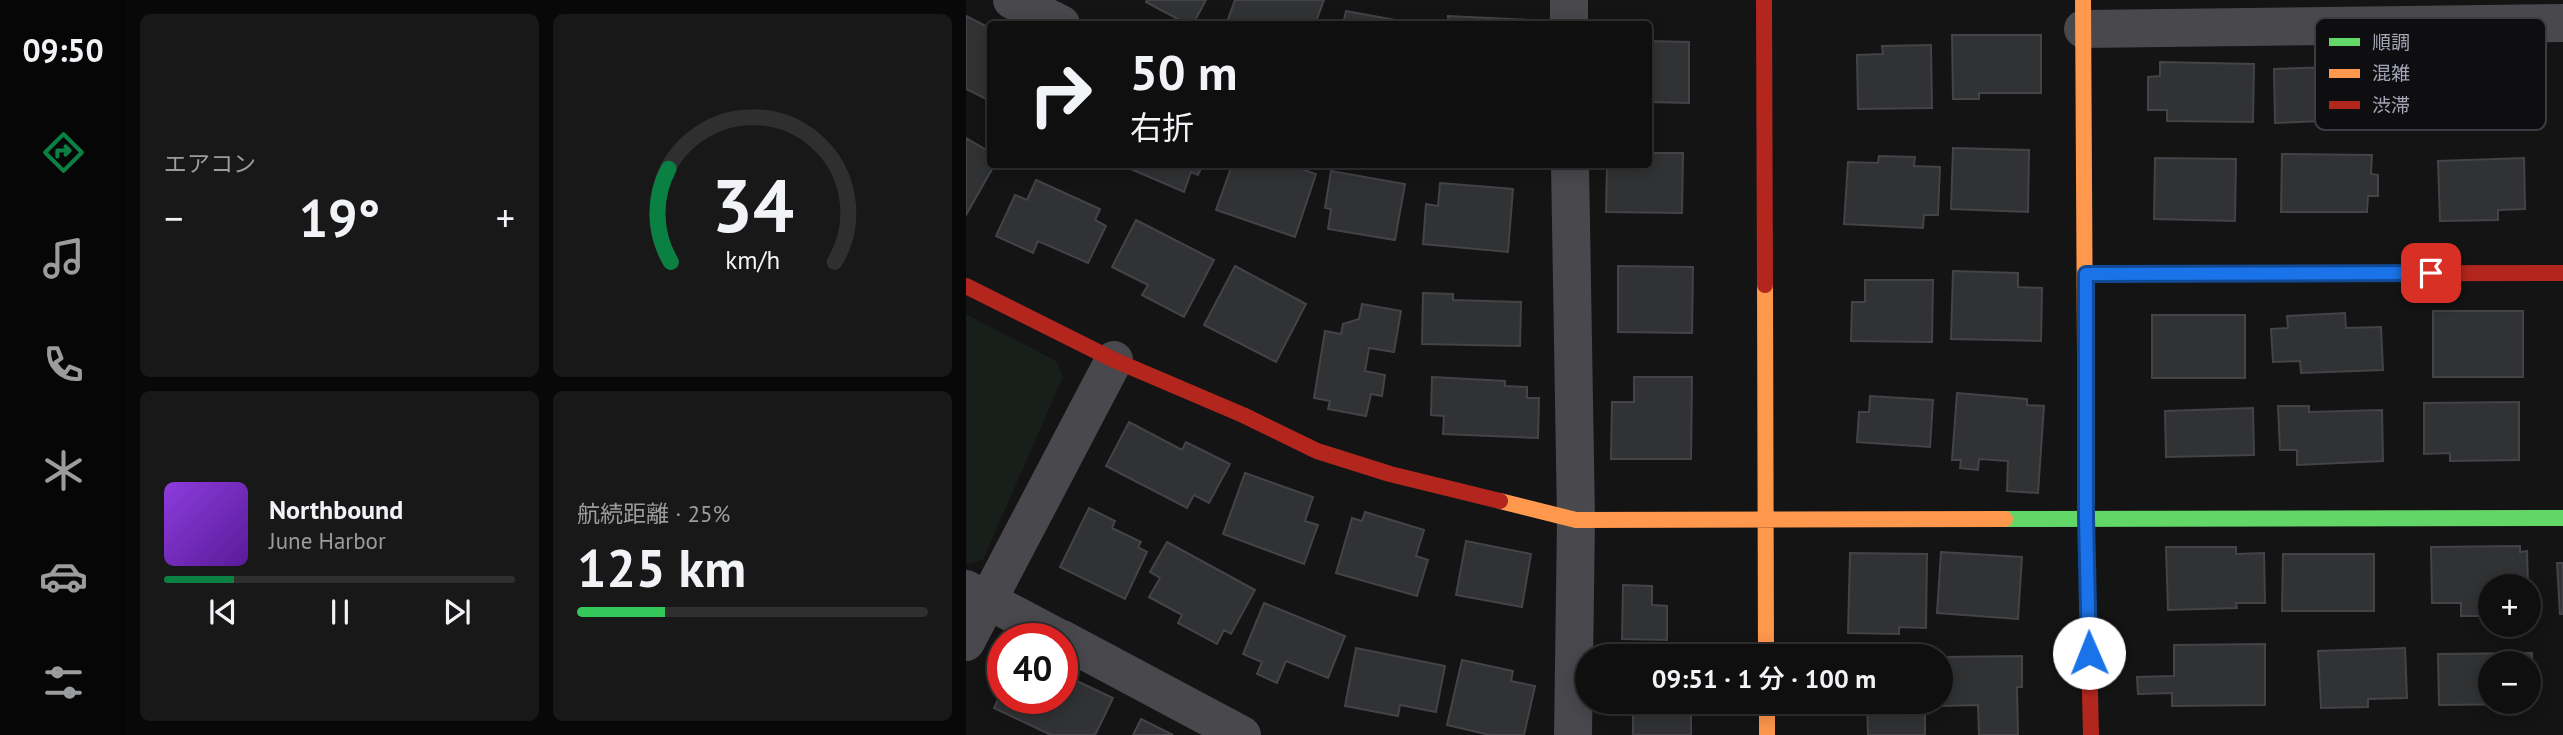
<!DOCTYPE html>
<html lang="ja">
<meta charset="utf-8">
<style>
body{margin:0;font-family:"PT Sans","Noto Sans JP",sans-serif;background:#181818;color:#f1f3f6;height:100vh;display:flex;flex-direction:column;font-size:26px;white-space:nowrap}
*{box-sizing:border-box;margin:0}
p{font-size:23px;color:#9b9c9e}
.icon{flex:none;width:38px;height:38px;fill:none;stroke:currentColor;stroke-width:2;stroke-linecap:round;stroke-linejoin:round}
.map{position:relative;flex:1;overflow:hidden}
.drawer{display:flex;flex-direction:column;gap:14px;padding:14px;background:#080808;width:840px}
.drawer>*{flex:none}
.banner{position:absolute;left:21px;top:21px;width:665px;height:147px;border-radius:7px;box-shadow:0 4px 18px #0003,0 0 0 2px #2f2f2f;background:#0f0f0f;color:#f1f3f6;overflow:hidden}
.controls{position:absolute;left:1512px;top:574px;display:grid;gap:14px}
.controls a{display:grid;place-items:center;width:63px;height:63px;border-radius:50%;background:#0f0f0f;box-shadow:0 4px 18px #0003,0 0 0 2px #2f2f2f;font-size:35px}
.speed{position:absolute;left:21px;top:623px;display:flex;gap:14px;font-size:35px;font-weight:700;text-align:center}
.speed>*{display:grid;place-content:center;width:91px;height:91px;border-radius:50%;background:#0f0f0f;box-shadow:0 4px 18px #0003,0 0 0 2px #2f2f2f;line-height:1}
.speed .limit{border:10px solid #d22;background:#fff;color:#111}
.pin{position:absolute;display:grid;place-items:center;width:60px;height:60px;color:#fff;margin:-30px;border-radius:14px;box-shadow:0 4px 10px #0006}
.me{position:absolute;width:77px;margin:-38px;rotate:359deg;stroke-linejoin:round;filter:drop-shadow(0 0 5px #0008)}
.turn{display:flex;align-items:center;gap:24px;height:147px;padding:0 28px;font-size:32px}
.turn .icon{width:91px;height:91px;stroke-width:2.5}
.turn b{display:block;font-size:49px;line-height:60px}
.big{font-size:52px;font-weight:600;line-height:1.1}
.drawer .card{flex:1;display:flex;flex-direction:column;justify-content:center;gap:10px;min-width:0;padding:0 24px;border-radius:10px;background:#181818}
.drawer .dial{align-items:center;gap:0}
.dial svg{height:182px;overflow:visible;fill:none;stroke:#2f2f2f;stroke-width:7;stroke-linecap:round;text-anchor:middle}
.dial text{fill:#f1f3f6;stroke:none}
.song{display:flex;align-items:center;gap:21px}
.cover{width:84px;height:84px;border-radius:10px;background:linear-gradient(135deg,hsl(270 70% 55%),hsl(270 70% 35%))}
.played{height:7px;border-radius:4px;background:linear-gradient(90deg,#0b8043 20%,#2f2f2f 20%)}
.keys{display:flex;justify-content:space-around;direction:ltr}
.heat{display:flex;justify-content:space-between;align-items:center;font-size:38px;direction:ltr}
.charge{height:10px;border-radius:5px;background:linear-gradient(90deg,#34c759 25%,#2f2f2f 0)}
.drawer .tiles{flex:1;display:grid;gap:14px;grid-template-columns:repeat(2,1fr)}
.trip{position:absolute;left:609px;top:644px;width:378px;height:70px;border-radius:35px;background:#0f0f0f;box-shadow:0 4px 18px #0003,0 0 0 2px #2f2f2f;font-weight:600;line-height:70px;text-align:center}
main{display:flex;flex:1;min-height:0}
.menu{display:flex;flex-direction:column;width:126px;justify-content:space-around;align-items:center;background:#060606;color:#9b9c9e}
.menu .icon{width:49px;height:49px}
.menu .active{color:#0b8043}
.menu b{font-size:32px;color:#f1f3f6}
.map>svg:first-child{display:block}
</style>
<main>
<nav class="menu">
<b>09:50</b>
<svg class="icon active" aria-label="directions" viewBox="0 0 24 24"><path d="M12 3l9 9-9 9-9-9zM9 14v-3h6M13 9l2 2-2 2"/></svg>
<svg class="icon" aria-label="music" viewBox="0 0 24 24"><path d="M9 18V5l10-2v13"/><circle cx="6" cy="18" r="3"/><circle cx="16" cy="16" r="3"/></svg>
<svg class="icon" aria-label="phone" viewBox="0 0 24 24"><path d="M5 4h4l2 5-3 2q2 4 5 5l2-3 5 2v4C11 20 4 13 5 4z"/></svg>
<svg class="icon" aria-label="climate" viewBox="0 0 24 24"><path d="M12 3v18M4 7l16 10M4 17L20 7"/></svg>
<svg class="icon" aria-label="car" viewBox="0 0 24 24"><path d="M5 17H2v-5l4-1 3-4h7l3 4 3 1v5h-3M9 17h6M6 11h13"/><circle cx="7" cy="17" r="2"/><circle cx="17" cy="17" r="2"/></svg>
<svg class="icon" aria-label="filters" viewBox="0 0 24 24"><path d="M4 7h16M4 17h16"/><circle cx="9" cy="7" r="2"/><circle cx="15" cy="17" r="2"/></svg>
</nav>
<section class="drawer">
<div class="tiles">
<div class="card"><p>エアコン</p>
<div class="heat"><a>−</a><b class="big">19°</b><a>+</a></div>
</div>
<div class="card dial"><svg viewBox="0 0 100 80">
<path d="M14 69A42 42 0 1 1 86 69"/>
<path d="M14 69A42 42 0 0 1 13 28" stroke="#0b8043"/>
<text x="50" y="56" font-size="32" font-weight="700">34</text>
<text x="50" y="72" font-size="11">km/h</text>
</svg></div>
<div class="card">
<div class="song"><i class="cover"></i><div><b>Northbound</b><p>June Harbor</p></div></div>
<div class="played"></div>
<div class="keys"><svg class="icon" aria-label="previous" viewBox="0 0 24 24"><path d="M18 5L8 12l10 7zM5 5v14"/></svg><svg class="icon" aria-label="pause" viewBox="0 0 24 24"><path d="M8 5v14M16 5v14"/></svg><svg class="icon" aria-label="next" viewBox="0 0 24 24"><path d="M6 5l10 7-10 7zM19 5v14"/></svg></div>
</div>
<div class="card"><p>航続距離 · 25%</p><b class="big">125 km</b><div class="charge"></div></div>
</div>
</section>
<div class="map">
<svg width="1597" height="735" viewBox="0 0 1597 735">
<rect width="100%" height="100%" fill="#141414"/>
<path fill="#181e1a" d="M 0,314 L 90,361 L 97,377 L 17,560 L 3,564 L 0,562 Z"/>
<path fill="#313234" stroke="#434348" stroke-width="2" fill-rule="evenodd" d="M 181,0 L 240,0 L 227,24 L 221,24 L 180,2 Z
M 269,0 L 358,0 L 349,24 L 266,24 L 261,22 Z
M 380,11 L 451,24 L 377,24 Z
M 0,16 L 24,28 L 24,101 L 0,89 Z
M 482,16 L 565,20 L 565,24 L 482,24 Z
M 986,35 L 1075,35 L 1075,93 L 1013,93 L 1013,99 L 987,99 Z
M 682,41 L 723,42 L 723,103 L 682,102 Z
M 965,45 L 966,108 L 892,109 L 891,55 L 917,54 L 916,46 Z
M 1194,62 L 1288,64 L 1287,122 L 1201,121 L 1201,110 L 1182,110 L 1182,77 L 1194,76 Z
M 1403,66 L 1405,119 L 1309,123 L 1308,69 Z
M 0,138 L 24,152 L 24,164 L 29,164 L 0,215 Z
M 987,148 L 1063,150 L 1062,212 L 985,209 Z
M 682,153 L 717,153 L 716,213 L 640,212 L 641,164 L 682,164 Z
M 1316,154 L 1406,155 L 1405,174 L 1412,175 L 1412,196 L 1402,196 L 1401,212 L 1315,212 Z
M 913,156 L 949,157 L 948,166 L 974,167 L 972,215 L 958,215 L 957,228 L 878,224 L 882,162 L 912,163 Z
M 1189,158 L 1270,159 L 1269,221 L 1188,219 Z
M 1558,158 L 1559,209 L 1532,210 L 1532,220 L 1474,221 L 1472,161 Z
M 153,164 L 237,164 L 232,175 L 225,172 L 218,192 Z
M 278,164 L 321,164 L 350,174 L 329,237 L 250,210 L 266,165 L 277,169 Z
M 365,171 L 439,184 L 429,240 L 362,229 L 365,209 L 359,208 Z
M 70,180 L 134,209 L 129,220 L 140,226 L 122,263 L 72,241 L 67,253 L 30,236 L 49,195 L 61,200 Z
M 474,183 L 547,189 L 542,252 L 457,244 L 460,204 L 472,206 Z
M 170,220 L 248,260 L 218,317 L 176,295 L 182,285 L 146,267 Z
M 269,266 L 340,304 L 310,362 L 238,325 Z
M 652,266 L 727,267 L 726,333 L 652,332 Z
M 987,271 L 1052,273 L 1052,287 L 1076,288 L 1075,341 L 985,339 Z
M 899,280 L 967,280 L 966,342 L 885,341 L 886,302 L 899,302 Z
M 457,293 L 487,294 L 487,300 L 555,302 L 554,346 L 456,344 Z
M 396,304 L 435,311 L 428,352 L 403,348 L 399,371 L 419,375 L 416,396 L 405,394 L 400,416 L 362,409 L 364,401 L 348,398 L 359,331 L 375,334 L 377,324 L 393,319 Z
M 1467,311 L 1557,311 L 1557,377 L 1467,377 Z
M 1379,313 L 1380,328 L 1415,327 L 1417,370 L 1335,373 L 1334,361 L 1307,362 L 1305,329 L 1322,328 L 1321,316 Z
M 1186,315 L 1279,315 L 1279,378 L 1186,378 Z
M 466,377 L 539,381 L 539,386 L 561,387 L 561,398 L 573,398 L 572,438 L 477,434 L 478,416 L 465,415 Z
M 668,377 L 726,377 L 725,459 L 645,459 L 646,402 L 668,402 Z
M 991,393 L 1061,399 L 1061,405 L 1078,406 L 1072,493 L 1041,491 L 1042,461 L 1013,459 L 1012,470 L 994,468 L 995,460 L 986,460 Z
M 904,396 L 967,400 L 964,447 L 891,442 L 893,412 L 903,412 Z
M 1553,402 L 1553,460 L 1484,461 L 1484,453 L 1458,454 L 1458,403 Z
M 1312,406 L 1343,406 L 1343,412 L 1416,410 L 1417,461 L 1331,465 L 1331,450 L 1314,450 Z
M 1287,408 L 1288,455 L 1200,457 L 1199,411 Z
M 163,422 L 216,450 L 220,442 L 264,464 L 243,503 L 228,495 L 221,508 L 140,466 Z
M 279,473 L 347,497 L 339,521 L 352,525 L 338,564 L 257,534 Z
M 123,508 L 149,521 L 146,528 L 175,542 L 172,547 L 181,552 L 159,599 L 94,567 Z
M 399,512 L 458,530 L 450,556 L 462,560 L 451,596 L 370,573 L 386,518 L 396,521 Z
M 500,541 L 565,554 L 556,607 L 490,595 Z
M 201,542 L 289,590 L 265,634 L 258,630 L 251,644 L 212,623 L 216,615 L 183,597 L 194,578 L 184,572 Z
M 1554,546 L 1554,552 L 1561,551 L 1562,586 L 1524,586 L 1524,616 L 1495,616 L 1495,603 L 1466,603 L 1465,547 Z
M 1200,547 L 1270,547 L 1270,554 L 1298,553 L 1299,603 L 1270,603 L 1271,608 L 1202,610 Z
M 975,552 L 1056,557 L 1052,619 L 971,613 Z
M 884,553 L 961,554 L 960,628 L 933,627 L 933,634 L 882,633 Z
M 1317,554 L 1408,554 L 1408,611 L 1316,611 Z
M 1591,563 L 1597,563 L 1597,614 L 1594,614 Z
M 657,585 L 686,586 L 686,605 L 701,606 L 701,640 L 656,639 Z
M 298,603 L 379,636 L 362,678 L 320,661 L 311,683 L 291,674 L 296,662 L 277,654 Z
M 1299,644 L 1299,705 L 1206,706 L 1206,693 L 1172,694 L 1171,677 L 1208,676 L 1208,645 Z
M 390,648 L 479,666 L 470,712 L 434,705 L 432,716 L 379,706 Z
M 1439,648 L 1441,698 L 1402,699 L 1402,707 L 1355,708 L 1352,651 Z
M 1566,653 L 1567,704 L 1473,705 L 1472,654 ZM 1524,663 L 1563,663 L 1563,702 L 1524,702 Z
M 1056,656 L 1056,687 L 1051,687 L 1052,735 L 1013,735 L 1012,705 L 976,706 L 976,657 Z
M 496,660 L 547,671 L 545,681 L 569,686 L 558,735 L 524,735 L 481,725 Z
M 96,674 L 147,698 L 129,735 L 85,735 L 28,708 L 37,689 L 37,698 L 96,698 Z
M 655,702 L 725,702 L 725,735 L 667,735 L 667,712 L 655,711 Z
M 901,702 L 959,702 L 959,735 L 902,735 Z
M 175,719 L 207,735 L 167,735 Z"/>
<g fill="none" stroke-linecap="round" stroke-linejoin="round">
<path stroke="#48484d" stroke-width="38" d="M 46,0 L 95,24
M 603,0 L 603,24
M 1117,29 L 1597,23
M 604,164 L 610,520 L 607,735
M 0,589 L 95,639
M 96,639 L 276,735
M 0,642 L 148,360"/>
<path stroke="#63d668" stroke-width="16" d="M 1039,519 L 1597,518"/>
<path stroke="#ff974d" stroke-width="16" d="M 1117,0 L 1120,529
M 799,285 L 800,656
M 534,501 L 610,520 L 1039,519
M 801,702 L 801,735"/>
<path stroke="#b3261e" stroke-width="16" d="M 798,0 L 799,285
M 1120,274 L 1597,273
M 0,286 L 148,360 L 277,415 L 351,451 L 424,474 L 534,501
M 1120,529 L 1125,735"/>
</g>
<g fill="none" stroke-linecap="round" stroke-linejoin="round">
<g stroke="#114b97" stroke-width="18">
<path id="route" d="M 1123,653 L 1120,517 L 1120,274 L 1465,273"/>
</g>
<use href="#route" stroke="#1a73e8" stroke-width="12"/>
</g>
<rect x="1349" y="18" width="231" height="112" rx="10" fill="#0e0e10" stroke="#3b3c42" stroke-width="2"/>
<rect x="1363" y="38" width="31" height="8" fill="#63d668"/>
<rect x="1363" y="69" width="31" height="9" fill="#ff974d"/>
<rect x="1363" y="101" width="31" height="8" fill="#b3261e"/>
<g font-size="19" fill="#a4a6b6">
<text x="1406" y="49">順調</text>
<text x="1406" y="80">混雑</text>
<text x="1406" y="112">渋滞</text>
</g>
</svg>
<div class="controls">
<a>+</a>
<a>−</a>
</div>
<div class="speed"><div class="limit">40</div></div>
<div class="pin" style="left:1465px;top:273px;background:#d93025"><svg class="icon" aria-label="arrive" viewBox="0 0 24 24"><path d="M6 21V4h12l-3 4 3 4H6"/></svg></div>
<svg class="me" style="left:1123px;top:653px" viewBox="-20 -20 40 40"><circle r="19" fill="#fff"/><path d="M0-13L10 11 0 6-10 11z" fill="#1a73e8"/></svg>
<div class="trip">09:51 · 1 分 · 100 m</div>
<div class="banner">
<div class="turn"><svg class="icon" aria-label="right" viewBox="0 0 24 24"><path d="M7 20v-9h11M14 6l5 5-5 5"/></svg><div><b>50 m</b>右折</div></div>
</div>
</div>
</main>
